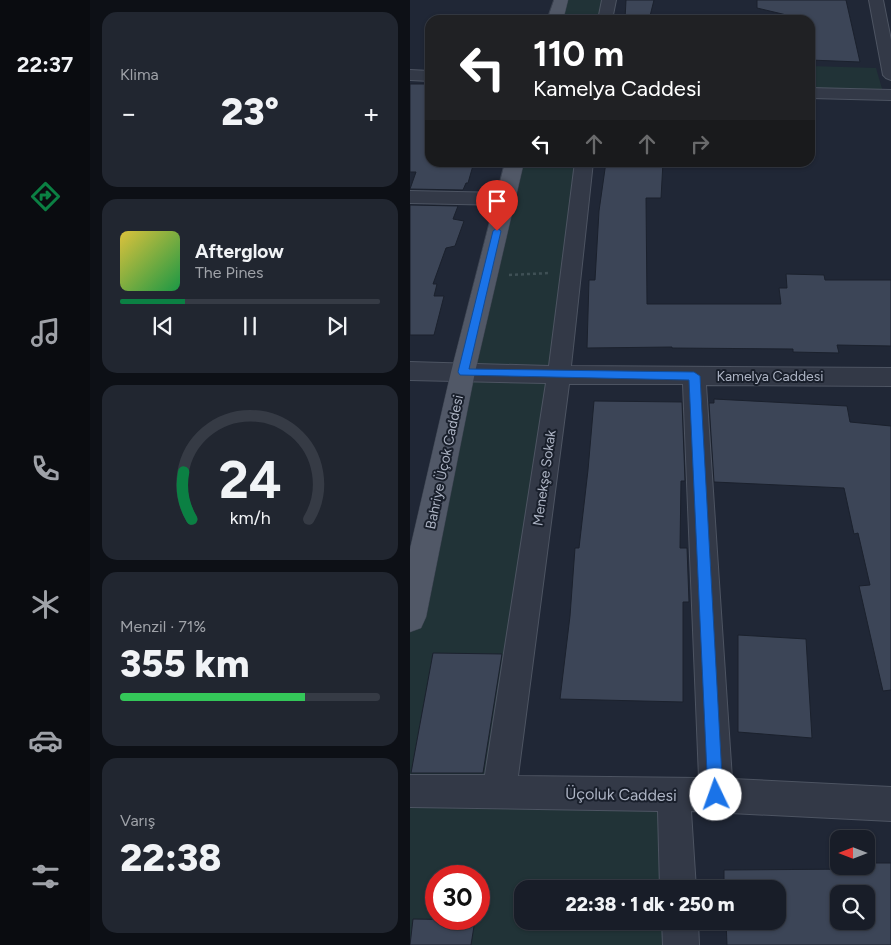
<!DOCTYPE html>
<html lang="tr">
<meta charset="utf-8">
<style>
body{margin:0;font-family:Figtree,sans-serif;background:#212630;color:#f1f3f6;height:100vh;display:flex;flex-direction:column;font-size:19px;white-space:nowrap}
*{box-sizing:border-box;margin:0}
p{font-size:16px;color:#9fa2a8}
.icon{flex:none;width:28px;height:28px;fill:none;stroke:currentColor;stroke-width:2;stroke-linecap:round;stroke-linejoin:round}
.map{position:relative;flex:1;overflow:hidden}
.sheet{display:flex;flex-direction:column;gap:12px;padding:12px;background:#0d1016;width:320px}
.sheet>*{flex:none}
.banner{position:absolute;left:15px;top:15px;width:390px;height:152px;border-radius:15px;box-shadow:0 1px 4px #0004,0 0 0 1px #363b45;background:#202124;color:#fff;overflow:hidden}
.needle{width:32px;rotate:270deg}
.fabs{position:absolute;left:420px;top:830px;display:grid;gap:10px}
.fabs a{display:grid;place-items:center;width:45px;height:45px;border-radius:10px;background:#181d28;box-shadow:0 1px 4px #0004,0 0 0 1px #363b45;font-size:25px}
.speed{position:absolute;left:15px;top:865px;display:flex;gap:10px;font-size:25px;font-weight:700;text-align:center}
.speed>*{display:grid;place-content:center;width:65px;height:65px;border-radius:50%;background:#181d28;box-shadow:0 1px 4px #0004,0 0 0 1px #363b45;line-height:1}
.speed .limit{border:8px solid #d22;background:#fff;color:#111}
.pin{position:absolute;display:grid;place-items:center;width:42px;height:42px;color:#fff;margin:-51px -21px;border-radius:50% 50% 50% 0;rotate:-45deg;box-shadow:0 0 5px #0007}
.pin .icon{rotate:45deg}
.me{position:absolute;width:55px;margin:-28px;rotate:357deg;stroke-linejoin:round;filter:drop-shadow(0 0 4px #0008)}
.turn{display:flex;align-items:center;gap:18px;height:105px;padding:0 25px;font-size:22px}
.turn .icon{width:65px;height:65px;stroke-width:2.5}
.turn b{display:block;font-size:35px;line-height:42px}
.lanes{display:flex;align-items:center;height:48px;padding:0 25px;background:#0003;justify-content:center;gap:25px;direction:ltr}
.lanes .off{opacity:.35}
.big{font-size:38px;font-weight:800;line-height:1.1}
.sheet .tile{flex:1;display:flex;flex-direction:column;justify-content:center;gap:8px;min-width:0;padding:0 18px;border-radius:15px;background:#212630}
.sheet .dial{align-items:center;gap:0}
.dial svg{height:130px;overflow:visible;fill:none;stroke:#363b45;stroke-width:7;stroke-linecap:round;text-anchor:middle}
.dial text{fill:#f1f3f6;stroke:none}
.song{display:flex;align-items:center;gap:15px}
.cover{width:60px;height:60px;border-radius:8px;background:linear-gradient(135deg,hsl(50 70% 55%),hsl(140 70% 35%))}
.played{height:5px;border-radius:2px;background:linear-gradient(90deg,#0b8043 25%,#363b45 25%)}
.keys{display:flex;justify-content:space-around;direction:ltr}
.heat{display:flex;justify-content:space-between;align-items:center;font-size:28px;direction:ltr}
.charge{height:8px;border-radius:4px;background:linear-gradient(90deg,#34c759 71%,#363b45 0)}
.trip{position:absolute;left:104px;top:880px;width:272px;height:50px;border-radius:15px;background:#181d28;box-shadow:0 1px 4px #0004,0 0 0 1px #363b45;font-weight:800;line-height:50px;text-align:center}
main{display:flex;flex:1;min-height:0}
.menu{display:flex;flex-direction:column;width:90px;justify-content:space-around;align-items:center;background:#0a0c10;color:#9fa2a8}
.menu .icon{width:35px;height:35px}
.menu .on{color:#0b8043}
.menu b{font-size:22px;color:#f1f3f6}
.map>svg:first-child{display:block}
</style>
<main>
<nav class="menu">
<b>22:37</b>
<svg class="icon on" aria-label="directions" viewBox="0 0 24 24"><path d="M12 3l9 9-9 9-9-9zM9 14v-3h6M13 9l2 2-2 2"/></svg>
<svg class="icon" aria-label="music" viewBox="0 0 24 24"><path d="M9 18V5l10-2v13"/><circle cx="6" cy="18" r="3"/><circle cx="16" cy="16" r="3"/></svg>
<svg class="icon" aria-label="phone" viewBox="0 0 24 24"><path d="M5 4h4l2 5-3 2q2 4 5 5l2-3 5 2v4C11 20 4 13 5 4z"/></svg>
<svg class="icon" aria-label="climate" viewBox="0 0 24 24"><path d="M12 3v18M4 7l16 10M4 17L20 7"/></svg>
<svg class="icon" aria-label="car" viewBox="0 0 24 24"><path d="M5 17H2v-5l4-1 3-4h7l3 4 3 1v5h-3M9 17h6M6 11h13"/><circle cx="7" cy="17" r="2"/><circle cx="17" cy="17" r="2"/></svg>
<svg class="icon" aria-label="filters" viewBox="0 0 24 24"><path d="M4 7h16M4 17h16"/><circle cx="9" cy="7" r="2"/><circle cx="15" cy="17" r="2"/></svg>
</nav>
<section class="sheet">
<div class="tile"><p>Klima</p>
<div class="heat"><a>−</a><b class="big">23°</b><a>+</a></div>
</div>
<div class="tile">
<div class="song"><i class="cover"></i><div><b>Afterglow</b><p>The Pines</p></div></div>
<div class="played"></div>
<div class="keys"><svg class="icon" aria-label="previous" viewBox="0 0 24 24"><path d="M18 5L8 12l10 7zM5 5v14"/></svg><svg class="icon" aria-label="pause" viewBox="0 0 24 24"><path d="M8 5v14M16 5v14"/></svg><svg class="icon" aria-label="next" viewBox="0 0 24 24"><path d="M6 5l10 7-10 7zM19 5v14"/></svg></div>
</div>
<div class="tile dial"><svg viewBox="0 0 100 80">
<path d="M14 69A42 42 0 1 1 86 69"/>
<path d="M14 69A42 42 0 0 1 9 40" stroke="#0b8043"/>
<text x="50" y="56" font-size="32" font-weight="700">24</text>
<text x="50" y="72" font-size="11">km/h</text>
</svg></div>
<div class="tile"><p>Menzil · 71%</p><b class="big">355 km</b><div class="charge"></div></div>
<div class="tile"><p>Varış</p><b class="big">22:38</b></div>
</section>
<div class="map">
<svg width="481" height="945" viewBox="0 0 481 945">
<rect width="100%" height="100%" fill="#202736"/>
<path fill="#213337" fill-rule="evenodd" d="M 151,0 L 199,0 L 195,20 L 145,20 Z
M 400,66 L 466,68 L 473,92 L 400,89 Z
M 105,163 L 174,163 L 90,792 L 264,795 L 268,889 L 112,889 L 112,921 L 270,921 L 271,945 L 0,945 L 0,617 ZM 26,876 L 69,876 L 69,919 L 26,919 Z"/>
<path fill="#3c4557" stroke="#1b212d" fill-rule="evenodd" d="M 216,0 L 244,0 L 239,20 L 215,20 Z
M 347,0 L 436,0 L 450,62 L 400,60 L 400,20 L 385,20 L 385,17 L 347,8 Z
M 0,84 L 20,84 L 20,162 L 64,162 L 58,183 L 56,183 L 53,190 L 0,189 L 6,172 L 0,172 Z
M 196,162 L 253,162 L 251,198 L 236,198 L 237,304 L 371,304 L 369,288 L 377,288 L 376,274 L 414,275 L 415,280 L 481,280 L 481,346 L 427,345 L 429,353 L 383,352 L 383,349 L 262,348 L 262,347 L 177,348 L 179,280 L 185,280 L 189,211 Z
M 0,205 L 48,206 L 43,219 L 54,221 L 45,246 L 36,248 L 23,284 L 27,284 L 24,296 L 34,296 L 24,335 L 0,335 Z
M 304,399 L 437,406 L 440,422 L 481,426 L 481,690 L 473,691 L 449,586 L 460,585 L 448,533 L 444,534 L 434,488 L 304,482 L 299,403 L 304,403 Z
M 184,401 L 272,402 L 275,481 L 271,481 L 270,548 L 277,548 L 279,602 L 273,602 L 273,702 L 150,699 L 160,616 L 165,548 L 169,548 L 178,470 Z
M 328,635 L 396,639 L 402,738 L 328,732 Z
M 23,653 L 92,654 L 73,773 L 1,773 Z
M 456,863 L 481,863 L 481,945 L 317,945 L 316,921 L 368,921 L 368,889 L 314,889 L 314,870 L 451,869 L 451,866 L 456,866 ZM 429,894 L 456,894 L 456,921 L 429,921 Z
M 3,919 L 65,920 L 61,945 L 0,945 Z"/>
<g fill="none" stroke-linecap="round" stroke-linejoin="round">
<g stroke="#4d5462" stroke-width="2">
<path id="minor" d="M 192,0 L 206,0 L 202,20 L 188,20 Z
M 459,0 L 473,0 L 481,40 L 481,80 L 476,78 L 473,75 Z
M 0,70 L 20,71 L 20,81 L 0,80 Z
M 400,88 L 481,90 L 481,100 L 400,98 Z
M 165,162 L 183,162 L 161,366 L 481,368 L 481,386 L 296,385 L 322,779 L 481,787 L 481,821 L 281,811 L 286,889 L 250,889 L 248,811 L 0,807 L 0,775 L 75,775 L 136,383 L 0,380 L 0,362 L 139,366 ZM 159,384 L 273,384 L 289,778 L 108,776 Z
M 0,191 L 95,193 L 101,195 L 104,199 L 101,203 L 95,205 L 0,203 Z
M 252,921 L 288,921 L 289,945 L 253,945 Z"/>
</g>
<g stroke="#3c4350" stroke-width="1">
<path id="major" d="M 144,0 L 158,0 L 153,20 L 137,20 Z
M 95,162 L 114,162 L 65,372 L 16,617 L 11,628 L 0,632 L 0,549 L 41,372 Z"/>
</g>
<path stroke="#3f5055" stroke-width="2.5" stroke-dasharray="3 3" stroke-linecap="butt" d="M 99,275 L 140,273"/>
<use href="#minor" fill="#333947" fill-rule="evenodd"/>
<use href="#major" fill="#515867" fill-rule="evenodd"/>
</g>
<path fill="#1a73e8" stroke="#114b97" d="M 87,228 L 91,231 L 59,369 L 284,372 L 290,376 L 313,795 L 311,801 L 306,803 L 300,801 L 298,795 L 279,380 L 50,375 L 48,372 L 83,231 Z"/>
<g text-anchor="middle" stroke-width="4" stroke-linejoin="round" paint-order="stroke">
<g font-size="14" fill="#adb4c4" stroke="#191f2b">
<text x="360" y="381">Kamelya Caddesi</text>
<text transform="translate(34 462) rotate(-78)" y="5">Bahriye Üçok Caddesi</text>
<text transform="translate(134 478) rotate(-82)" y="5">Menekşe Sokak</text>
</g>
<g font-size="16" fill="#adb4c4" stroke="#191f2b">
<text transform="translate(211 794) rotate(1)" y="6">Üçoluk Caddesi</text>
</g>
</g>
</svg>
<div class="fabs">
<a><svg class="needle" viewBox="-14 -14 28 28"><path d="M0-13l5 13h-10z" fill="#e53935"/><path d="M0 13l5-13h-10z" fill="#9fa2a8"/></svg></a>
<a><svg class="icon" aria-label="search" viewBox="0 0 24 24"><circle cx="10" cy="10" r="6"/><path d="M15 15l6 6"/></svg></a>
</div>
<div class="speed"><div class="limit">30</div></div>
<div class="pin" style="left:87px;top:231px;background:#d93025"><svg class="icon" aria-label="arrive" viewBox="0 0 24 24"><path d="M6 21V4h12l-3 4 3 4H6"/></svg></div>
<svg class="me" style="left:306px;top:795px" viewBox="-20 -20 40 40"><circle r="19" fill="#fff"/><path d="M0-13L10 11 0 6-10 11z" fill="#1a73e8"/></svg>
<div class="trip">22:38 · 1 dk · 250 m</div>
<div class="banner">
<div class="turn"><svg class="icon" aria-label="left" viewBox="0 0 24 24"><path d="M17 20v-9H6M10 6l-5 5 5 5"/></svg><div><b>110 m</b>Kamelya Caddesi</div></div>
<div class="lanes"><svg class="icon" aria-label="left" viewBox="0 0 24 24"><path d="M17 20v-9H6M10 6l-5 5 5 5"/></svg><svg class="icon off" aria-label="ahead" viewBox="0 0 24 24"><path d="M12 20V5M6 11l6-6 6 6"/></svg><svg class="icon off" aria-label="ahead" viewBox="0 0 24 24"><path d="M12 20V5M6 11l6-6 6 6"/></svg><svg class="icon off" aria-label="right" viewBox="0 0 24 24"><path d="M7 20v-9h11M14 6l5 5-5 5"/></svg></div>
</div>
</div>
</main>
